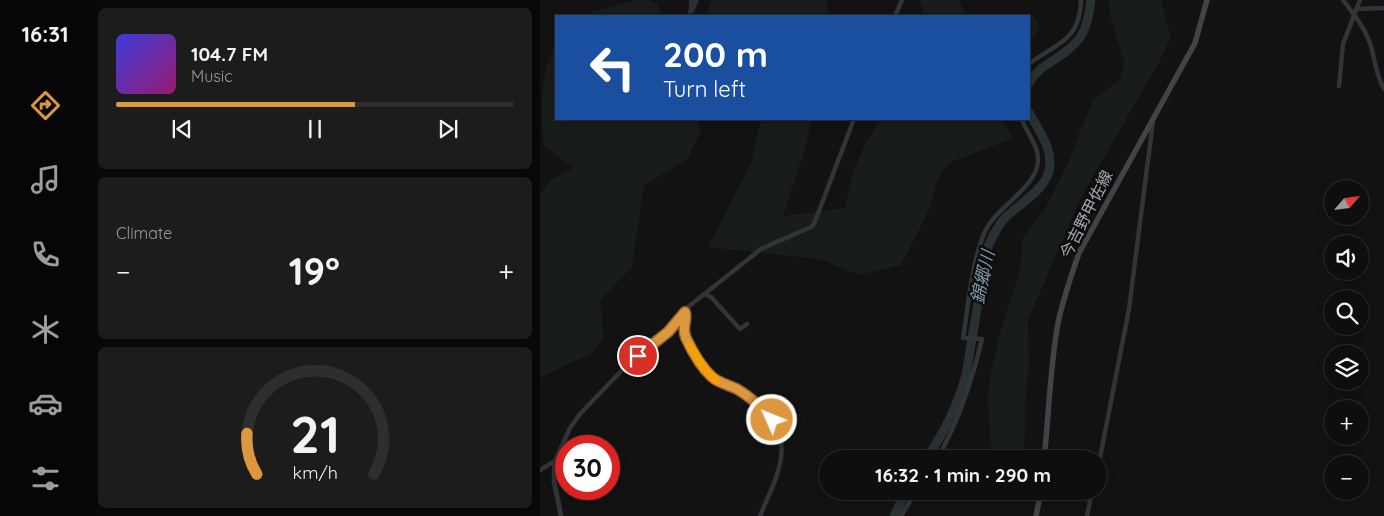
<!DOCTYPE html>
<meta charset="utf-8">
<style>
body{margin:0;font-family:Quicksand,"Noto Sans JP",sans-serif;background:#1c1c1c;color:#f1f3f6;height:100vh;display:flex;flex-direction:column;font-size:19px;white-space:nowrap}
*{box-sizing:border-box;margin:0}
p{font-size:16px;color:#9b9c9e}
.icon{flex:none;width:28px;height:28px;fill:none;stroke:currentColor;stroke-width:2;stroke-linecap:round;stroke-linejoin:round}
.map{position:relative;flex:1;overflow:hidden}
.panel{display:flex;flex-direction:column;gap:8px;padding:8px;background:#080808;width:450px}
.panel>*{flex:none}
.top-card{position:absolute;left:15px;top:15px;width:475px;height:105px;border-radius:0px;box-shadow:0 2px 12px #0003,0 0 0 1px #2e2e2e;background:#1a4fa0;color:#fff;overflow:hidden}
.needle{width:32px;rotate:62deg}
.buttons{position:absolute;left:784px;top:180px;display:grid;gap:10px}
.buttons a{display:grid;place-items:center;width:45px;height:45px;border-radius:50%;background:#0e0e0e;box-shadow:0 2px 12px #0003,0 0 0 1px #2e2e2e;font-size:25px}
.speed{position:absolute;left:15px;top:435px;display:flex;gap:10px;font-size:25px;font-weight:700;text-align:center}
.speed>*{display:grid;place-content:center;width:65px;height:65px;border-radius:50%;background:#0e0e0e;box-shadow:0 2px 12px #0003,0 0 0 1px #2e2e2e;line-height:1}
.speed .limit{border:8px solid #d22;background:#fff;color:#111}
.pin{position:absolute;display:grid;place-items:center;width:42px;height:42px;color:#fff;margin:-21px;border:2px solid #fff;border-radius:50%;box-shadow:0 1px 5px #0007}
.me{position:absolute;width:55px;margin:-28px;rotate:314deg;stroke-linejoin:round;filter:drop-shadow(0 0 4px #0008)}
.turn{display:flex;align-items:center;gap:18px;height:105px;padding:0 25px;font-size:22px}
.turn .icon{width:65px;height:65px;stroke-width:2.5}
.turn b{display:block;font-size:35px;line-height:42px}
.big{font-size:38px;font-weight:800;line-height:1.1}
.panel .widget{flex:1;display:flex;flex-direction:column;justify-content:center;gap:8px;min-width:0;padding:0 18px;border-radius:8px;background:#1c1c1c}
.panel .dial{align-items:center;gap:0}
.dial svg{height:130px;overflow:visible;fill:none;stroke:#2e2e2e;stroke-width:7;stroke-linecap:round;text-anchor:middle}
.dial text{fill:#f1f3f6;stroke:none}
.song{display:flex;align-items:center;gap:15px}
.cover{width:60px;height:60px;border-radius:8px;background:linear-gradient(135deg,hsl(240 70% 55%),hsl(320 70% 35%))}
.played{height:5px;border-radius:2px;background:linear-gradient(90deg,#dd973f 60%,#2e2e2e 60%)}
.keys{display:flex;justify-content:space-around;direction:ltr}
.heat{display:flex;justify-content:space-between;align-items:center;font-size:28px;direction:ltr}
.trip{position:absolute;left:279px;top:450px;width:288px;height:50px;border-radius:25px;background:#0e0e0e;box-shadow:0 2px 12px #0003,0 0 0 1px #2e2e2e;font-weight:800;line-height:50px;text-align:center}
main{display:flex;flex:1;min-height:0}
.menu{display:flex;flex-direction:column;width:90px;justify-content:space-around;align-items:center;background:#060606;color:#9b9c9e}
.menu .icon{width:35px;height:35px}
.menu .active{color:#dd973f}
.menu b{font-size:22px;color:#f1f3f6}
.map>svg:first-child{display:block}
</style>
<main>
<nav class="menu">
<b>16:31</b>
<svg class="icon active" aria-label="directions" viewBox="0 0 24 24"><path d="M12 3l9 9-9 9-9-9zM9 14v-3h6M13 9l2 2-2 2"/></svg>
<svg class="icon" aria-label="music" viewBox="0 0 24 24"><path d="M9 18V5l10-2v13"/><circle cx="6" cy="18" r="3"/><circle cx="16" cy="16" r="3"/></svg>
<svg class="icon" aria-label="phone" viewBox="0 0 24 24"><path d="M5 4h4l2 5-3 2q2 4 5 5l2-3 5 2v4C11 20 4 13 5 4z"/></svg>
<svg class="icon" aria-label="climate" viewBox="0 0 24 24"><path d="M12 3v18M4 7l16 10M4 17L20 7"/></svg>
<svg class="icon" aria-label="car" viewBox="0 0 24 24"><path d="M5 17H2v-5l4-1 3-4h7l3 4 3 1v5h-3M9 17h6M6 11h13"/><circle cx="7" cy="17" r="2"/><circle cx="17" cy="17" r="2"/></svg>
<svg class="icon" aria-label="filters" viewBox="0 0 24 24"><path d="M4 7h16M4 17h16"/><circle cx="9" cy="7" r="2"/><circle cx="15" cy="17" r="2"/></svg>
</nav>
<section class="panel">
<div class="widget">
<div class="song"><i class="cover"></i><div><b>104.7 FM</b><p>Music</p></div></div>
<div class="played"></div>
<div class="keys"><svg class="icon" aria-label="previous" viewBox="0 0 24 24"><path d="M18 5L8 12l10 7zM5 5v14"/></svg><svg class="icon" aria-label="pause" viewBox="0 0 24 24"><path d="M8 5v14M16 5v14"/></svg><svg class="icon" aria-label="next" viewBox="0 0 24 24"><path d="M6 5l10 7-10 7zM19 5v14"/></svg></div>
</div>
<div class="widget"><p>Climate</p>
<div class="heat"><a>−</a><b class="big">19°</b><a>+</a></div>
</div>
<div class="widget dial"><svg viewBox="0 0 100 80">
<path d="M14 69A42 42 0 1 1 86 69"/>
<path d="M14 69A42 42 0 0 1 8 44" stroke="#dd973f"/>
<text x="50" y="56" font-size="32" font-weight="700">21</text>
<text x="50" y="72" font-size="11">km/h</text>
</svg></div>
</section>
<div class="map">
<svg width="844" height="516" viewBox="0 0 844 516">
<rect width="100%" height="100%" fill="#121213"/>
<path fill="#181d19" d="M 96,0 L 109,0 L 117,3 L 123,16 L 45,16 L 54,11 Z
M 172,0 L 286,0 L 290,16 L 165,16 Z
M 380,0 L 419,0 L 424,11 L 429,16 L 384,16 Z
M 568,0 L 621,0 L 631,37 L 618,64 L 541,197 L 488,320 L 489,367 L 486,386 L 484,459 L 454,459 L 450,441 L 448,397 L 451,372 L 460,333 L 480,271 L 483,237 L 505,209 L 529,161 L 553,99 L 567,90 L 581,78 L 584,60 L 573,26 Z
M 494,16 L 500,29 L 489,44 L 489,17 Z
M 16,44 L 16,119 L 159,119 L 160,133 L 147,160 L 104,185 L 92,267 L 60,300 L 64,338 L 52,353 L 0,378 L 0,194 L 11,180 L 34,168 L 4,146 C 0,115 0,69 16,44 Z
M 221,119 L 272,119 L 263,156 L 243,216 L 305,208 L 313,172 L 325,144 L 340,119 L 461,119 L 473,138 L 412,162 C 395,173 396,192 389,209 C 381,228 370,246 361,265 L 318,275 L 280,259 L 168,247 L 211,163 Z"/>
<path fill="#293135" d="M 149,0 L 159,0 L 154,12 L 148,16 Z"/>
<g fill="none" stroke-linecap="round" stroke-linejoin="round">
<path stroke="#293135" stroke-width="9" d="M 489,83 C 495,72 503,67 514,60 C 542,42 547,32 551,0
M 386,459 C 405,431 417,407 426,375 L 447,249 C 452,238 456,228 464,219 C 487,196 520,185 507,146 C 502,134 495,124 489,112
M 354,516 L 366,491"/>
<path stroke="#333437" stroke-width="4.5" d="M 803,0 C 813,13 824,27 830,43 C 835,59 836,75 844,89
M 816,9 L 844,8
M 355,16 L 362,0
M 489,64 C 516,43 540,42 541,0
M 799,86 L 803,44 L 820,0
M 165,294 L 171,297 L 200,329 L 207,324
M 145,312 C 147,319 143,323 144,330 C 145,344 161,366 171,376 C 178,384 191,385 200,392 C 208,398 218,403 225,410 C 258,443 234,482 220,516
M 397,459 C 419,421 432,381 442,339 L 423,338 C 428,309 433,246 450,223 C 463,204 497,185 498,161 C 499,145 486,133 482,119
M 558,468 L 589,309 L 613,121
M 0,470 L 15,461 L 30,428 L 40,414 L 87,365 L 129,332 L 148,307 L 221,249 L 271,227 L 274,224 L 314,119
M 361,516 L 376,491
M 547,516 L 552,491"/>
<path stroke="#333437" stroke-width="5" d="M 15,461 L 14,481 L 21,516"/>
<path stroke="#414347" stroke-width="5.5" d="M 504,459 C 509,415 510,366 518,323 C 523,299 531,276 539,253 L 655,43 L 667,0
M 496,516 L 501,491"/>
</g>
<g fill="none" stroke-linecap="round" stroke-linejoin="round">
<g stroke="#906229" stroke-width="12">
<path id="route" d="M 98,356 L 128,332 L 145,312 C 148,321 141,326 146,338 C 152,351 161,367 172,377 C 179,383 189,385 197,389 C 210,397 223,408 232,420"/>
</g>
<use href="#route" stroke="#dd973f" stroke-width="9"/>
<path stroke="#f59e0b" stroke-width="9" d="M 150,346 C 157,358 165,372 176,380"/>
</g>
<g text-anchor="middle" stroke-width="5" stroke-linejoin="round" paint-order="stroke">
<g font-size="16" fill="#a5aab2" stroke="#0d0d0e">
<text transform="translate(546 214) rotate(-63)" y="6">今吉野甲佐線</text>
</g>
<g font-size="18" font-style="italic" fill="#7f9aaa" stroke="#0d0d0e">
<text transform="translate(443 277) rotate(-78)" y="6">錦郷川</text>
</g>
</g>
</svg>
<div class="buttons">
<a><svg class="needle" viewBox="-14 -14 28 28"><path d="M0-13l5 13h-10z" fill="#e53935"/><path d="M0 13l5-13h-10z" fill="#9b9c9e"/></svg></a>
<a><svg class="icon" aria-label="sound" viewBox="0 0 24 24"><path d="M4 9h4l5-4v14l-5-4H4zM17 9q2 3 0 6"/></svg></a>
<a><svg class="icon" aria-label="search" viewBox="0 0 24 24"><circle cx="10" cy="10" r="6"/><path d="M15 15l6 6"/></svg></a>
<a><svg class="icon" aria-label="layers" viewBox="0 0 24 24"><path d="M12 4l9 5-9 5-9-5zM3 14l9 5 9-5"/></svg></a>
<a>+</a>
<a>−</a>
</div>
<div class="speed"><div class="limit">30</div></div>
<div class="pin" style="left:98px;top:356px;background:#d93025"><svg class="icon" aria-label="arrive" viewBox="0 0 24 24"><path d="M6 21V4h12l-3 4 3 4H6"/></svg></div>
<svg class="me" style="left:232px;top:420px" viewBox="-20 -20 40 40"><circle r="17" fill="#dd973f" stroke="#fff" stroke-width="3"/><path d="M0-11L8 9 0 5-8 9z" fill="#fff"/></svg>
<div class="trip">16:32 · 1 min · 290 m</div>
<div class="top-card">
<div class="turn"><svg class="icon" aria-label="left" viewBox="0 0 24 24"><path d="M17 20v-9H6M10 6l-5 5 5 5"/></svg><div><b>200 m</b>Turn left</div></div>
</div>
</div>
</main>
